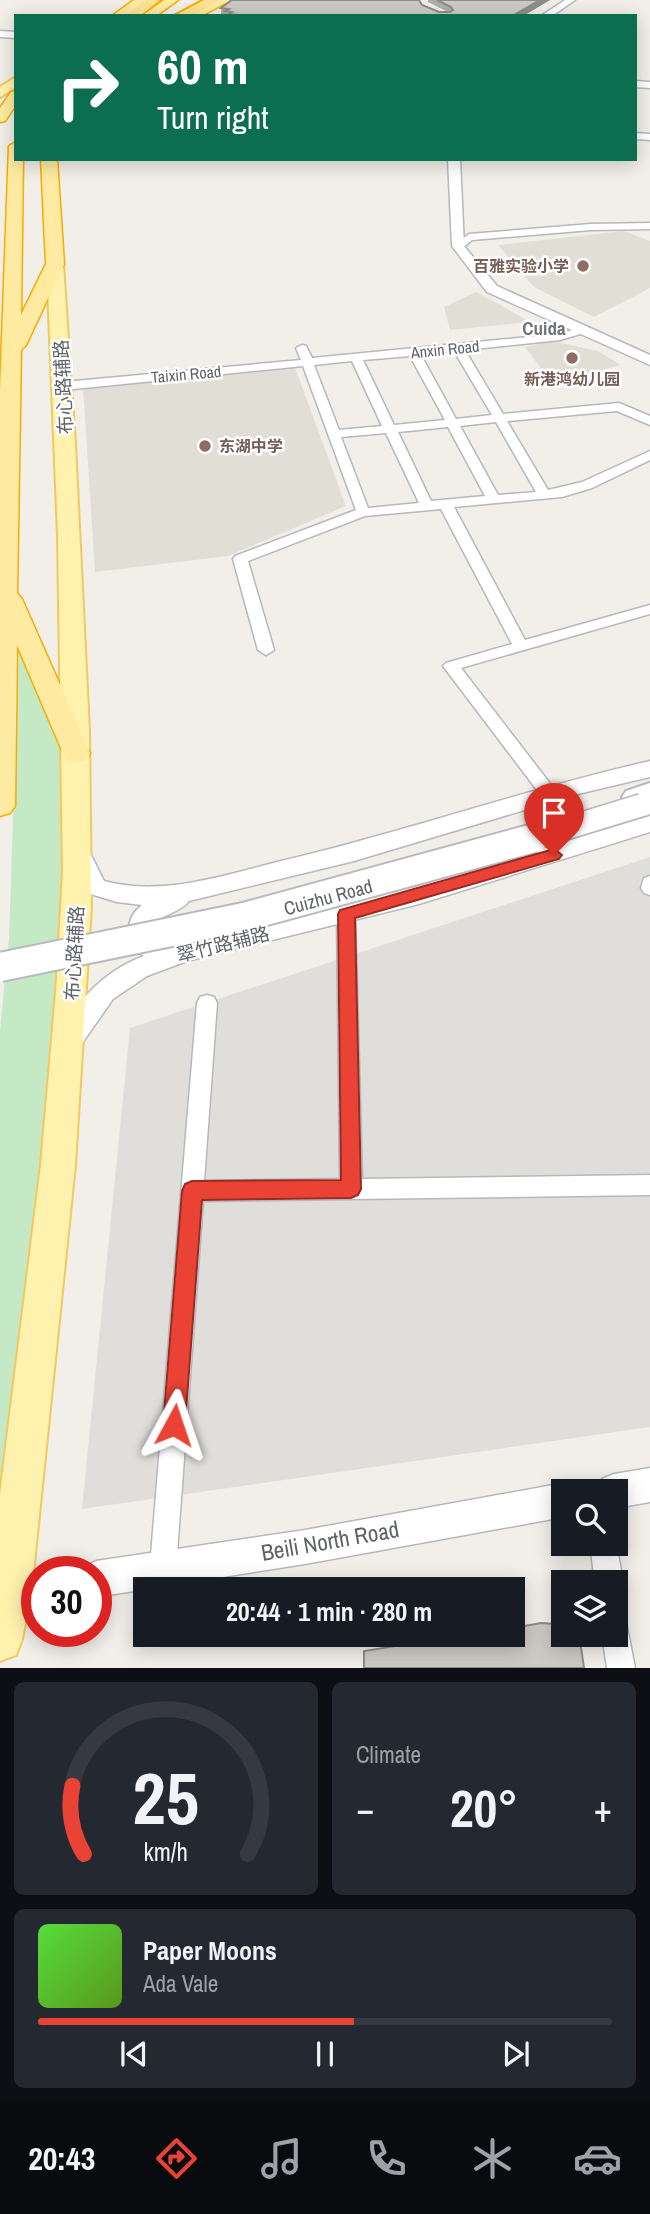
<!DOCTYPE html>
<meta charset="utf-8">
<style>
body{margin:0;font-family:"Archivo Narrow","Noto Sans SC",sans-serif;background:#242831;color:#f1f3f6;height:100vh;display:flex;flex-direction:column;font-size:26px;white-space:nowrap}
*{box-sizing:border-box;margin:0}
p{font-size:23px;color:#9ea1a6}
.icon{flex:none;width:38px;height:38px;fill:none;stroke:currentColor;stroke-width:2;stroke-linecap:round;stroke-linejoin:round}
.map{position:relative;height:1668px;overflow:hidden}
.side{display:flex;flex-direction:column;gap:14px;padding:14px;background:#0d0f14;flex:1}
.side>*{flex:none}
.top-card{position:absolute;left:14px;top:14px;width:623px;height:147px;border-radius:0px;box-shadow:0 4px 18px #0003;background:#0b6e4f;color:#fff;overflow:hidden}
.fabs{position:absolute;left:551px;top:1479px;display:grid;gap:14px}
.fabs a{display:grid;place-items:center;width:77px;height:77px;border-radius:0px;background:#171b24;box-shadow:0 4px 18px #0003;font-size:35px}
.speed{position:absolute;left:21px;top:1556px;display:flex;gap:14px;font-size:35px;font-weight:700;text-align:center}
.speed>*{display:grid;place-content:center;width:91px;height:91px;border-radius:50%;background:#171b24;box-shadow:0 4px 18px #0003;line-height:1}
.speed .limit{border:10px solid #d22;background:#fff;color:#111}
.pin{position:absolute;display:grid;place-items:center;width:60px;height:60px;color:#fff;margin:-72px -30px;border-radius:50% 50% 50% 0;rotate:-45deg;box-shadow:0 0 7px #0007}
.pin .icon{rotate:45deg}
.me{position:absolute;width:77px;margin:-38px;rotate:5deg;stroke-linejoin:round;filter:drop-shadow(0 0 5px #0008)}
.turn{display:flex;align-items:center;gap:24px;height:147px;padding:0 28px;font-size:32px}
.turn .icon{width:91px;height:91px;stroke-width:2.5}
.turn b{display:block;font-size:49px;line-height:60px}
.big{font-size:52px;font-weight:700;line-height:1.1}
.side .widget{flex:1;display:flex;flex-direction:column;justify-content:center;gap:10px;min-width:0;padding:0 24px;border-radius:10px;background:#242831}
.side .dial{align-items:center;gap:0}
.dial svg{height:182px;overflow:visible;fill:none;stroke:#363941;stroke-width:7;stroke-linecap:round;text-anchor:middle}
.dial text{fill:#f1f3f6;stroke:none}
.song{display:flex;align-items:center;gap:21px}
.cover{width:84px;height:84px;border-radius:10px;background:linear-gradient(135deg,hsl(110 70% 55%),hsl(90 70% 35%))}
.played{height:7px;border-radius:4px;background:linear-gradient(90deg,#ea4335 55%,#363941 55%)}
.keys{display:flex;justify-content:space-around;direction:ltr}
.heat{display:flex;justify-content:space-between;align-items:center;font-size:38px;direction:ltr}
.side .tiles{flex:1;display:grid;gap:14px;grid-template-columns:1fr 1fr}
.widget:last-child{grid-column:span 2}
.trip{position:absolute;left:133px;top:1577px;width:392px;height:70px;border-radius:0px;background:#171b24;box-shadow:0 4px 18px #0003;font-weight:700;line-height:70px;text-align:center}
.tab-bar{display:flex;height:112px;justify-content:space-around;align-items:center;background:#090b0e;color:#9ea1a6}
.tab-bar .icon{width:49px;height:49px}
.tab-bar .on{color:#ea4335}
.tab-bar b{font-size:32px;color:#f1f3f6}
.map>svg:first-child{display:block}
</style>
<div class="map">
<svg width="650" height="1668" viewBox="0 0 650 1668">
<rect width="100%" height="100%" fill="#f1efe8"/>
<path fill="#e0deda" d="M 650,857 L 650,1427 L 82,1509 L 130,1028 Z"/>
<path fill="#e1ded6" d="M 624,231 L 650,241 L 650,288 L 594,317 L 534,287 L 498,245 Z
M 476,292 L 495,302 L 530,322 L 450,330 L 444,307 Z
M 552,341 L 598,351 L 621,365 L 552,383 L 525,347 Z
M 294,365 L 346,506 L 228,556 L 95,572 L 83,386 Z"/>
<path fill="#c5e8c5" d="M 19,642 L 71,759 L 61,1007 L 0,1482 L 0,1031 L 9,939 Z"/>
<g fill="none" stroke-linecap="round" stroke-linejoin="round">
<g stroke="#b5b8bc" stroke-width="3">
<path id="minor" d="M 635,133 L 650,134 L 650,140 L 635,139 Z
M 650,223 L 650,229 L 591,230 L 472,240 L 462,248 L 453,246 L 469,234 L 591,224 Z
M 583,327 L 589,330 L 587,332 L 560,340 L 465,350 L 503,414 L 619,403 L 650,416 L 650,425 L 617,411 L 507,421 L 548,490 L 582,482 L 650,451 L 650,460 L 592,488 L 562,497 L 454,507 L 525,640 L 650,605 L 650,614 L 461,668 L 555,790 L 557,794 L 555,798 L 543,798 L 443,666 L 446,663 L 512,644 L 441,509 L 365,516 L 248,561 L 274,650 L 266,655 L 258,650 L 233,559 L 235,556 L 356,510 L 303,366 L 64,390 L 58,386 L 64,382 L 301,360 L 296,348 L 302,345 L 306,346 L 312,358 L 559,334 ZM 454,351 L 492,415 L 456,419 L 421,355 ZM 410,356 L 445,420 L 394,425 L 363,360 ZM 352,361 L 382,426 L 339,430 L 314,365 ZM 496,422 L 536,492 L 498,495 L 460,426 ZM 448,427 L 485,496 L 431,501 L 398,432 ZM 386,433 L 419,503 L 368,508 L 341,437 Z
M 650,876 L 650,895 L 644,893 L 641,888 L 644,878 Z
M 346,907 L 353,909 L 355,914 L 362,1179 L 650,1175 L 650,1195 L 203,1201 L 176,1567 L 173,1577 L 163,1580 L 153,1577 L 150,1567 L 197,1003 L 200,997 L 207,995 L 214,997 L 217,1003 L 204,1181 L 340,1179 L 337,914 L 339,909 Z
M 616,1543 L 623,1582 L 616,1593 L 616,1582 L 595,1582 L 590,1544 Z
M 616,1618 L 626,1622 L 635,1668 L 607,1668 L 602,1634 L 616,1634 Z"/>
</g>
<g stroke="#b5b8bc" stroke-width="3">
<path id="tertiary" d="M 565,0 L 575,0 L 552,16 L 541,16 Z
M 0,31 L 16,32 L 16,38 L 0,37 Z
M 635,81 L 650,82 L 650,88 L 635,87 Z
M 448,159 L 460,159 L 464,246 L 497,286 L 650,355 L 650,365 L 487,292 L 452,246 Z
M 650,761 L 650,777 L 578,794 L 354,861 L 189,901 C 181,912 163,914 153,924 L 154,937 L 163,950 L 419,886 L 650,816 L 650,832 L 419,904 L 187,961 L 147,976 L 113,999 L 78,1049 L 69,1052 L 60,1049 L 56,1041 C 75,1003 103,971 144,956 C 124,944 124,919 142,905 L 117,902 L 87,893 L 66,851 L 70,845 L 78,842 L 86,845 L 104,881 C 162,897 224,875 281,861 C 405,832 526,789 650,761 Z
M 650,1468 L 650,1502 L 616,1508 L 616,1491 L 597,1491 L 602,1479 L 614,1474 Z
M 564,1483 L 577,1491 L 564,1491 L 564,1517 L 305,1564 L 96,1597 L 96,1572 L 82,1572 L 84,1567 L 96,1561 L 305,1530 Z"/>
</g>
<g stroke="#b6babf" stroke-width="4">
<path id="secondary" d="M 650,783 L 650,800 L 634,805 L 626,803 L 622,797 L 626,791 Z"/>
</g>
<g stroke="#f2c960" stroke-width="4">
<path id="primary" d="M 16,77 L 16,87 L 0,97 L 0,87 Z
M 55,259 L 63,264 L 75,444 L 89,731 L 91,907 L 75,1165 L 31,1593 L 22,1639 L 16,1655 L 0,1661 L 0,1495 L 41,1165 L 56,993 L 63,872 L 58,535 L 47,264 Z"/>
</g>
<g stroke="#f9ab00" stroke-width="3">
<path id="trunk" d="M 134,0 L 148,0 L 126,16 L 112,16 Z
M 164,0 L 178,0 L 156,16 L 142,16 Z
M 216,0 L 231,0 L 201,16 L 185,16 Z
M 16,91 L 16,105 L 5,121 L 0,122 L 0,108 L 11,92 Z
M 16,142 L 16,159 L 23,159 L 21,315 L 46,264 L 41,159 L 57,159 L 64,264 L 26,345 L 21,350 L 17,593 L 22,599 L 90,753 L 86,760 L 76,763 L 66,760 L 17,645 L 15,806 L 10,813 L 0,816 L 0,391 L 9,146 Z"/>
</g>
<g stroke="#f9ab00" stroke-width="4">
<path id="motorway" d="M 145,0 L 160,0 L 140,16 L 125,16 Z
M 204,0 L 220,0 L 191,16 L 174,16 Z"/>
</g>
<use href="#minor" fill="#fff" fill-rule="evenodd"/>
<use href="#tertiary" fill="#fff" fill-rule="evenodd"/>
<use href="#secondary" fill="#fff" fill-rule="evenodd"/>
<use href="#primary" fill="#fff2af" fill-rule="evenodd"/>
<use href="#trunk" fill="#feeaa1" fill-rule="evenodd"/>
<use href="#motorway" fill="#fde293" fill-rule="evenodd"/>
<g stroke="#b6babf" stroke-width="25" stroke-linecap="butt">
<path id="secondary-bridge-far1" d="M 528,840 L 642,805"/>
</g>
<g stroke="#b6babf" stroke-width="32" stroke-linecap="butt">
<path id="secondary-bridge" d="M 0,967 L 244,917 L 534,838"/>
</g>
<use href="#secondary-bridge-far1" stroke="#fff" stroke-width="22"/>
<use href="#secondary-bridge" stroke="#fff" stroke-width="28"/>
</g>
<path fill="#afaea9" d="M 428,0 L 550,0 L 523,16 L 225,16 L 221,14 L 221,8 L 422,5 L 439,12 L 448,12 L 428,2 Z"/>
<path fill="#8f8d8a" d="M 540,0 L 550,0 L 523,16 L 512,16 Z"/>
<path fill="#cccac5" stroke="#8f8d8a" stroke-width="2" d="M 232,0 L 419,0 L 422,5 L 439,12 L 450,12 L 453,10 L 451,7 L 437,0 L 540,0 L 512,16 L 247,16 L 229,14 L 232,12 L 225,11 L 229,9 L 221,8 Z
M 541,1623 L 556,1624 L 564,1631 L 564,1634 L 567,1634 L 581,1647 L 584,1668 L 364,1668 L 364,1651 L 470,1634 L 513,1634 L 513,1628 Z"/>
<path fill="#ea4335" stroke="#982c22" stroke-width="2" d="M 554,849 L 562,855 L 559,859 L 355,918 L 361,1189 L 358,1195 L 351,1198 L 202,1200 L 185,1425 L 182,1433 L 174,1436 L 166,1433 L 163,1425 L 182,1191 L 185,1184 L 192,1181 L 341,1180 L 338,914 L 340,910 Z"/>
<g fill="#8d6e63" stroke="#fff" stroke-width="2.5">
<circle cx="583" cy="266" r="7"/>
<circle cx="572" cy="358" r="7"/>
<circle cx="205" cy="446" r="7"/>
</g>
<g text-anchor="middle" stroke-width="5" stroke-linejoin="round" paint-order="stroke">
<g font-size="16" font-weight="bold" fill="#785e54" stroke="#fff" text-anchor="end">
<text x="569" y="272">百雅实验小学</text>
<text x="572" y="385" text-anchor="middle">新港鸿幼儿园</text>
<text x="219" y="452" text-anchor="start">东湖中学</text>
</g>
<g font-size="16" fill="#5f6368" stroke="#fff">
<text transform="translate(445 349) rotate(-6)" y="6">Anxin Road</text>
<text transform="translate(186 374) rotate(-5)" y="6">Taixin Road</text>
</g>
<g font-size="19" font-weight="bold" fill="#70757a" stroke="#fff">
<text x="544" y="335">Cuida</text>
</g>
<g font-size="19" fill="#5f6368" stroke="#fff">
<text transform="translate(63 387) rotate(-93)" y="7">布心路辅路</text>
<text transform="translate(328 897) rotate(-15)" y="7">Cuizhu Road</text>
<text transform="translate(223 944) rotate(-14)" y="7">翠竹路辅路</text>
<text transform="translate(74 953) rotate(-87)" y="7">布心路辅路</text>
</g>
<g font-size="23" fill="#5f6368" stroke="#fff">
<text transform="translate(330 1541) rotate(-10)" y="8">Beili North Road</text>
</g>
</g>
</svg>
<div class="fabs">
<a><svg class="icon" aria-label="search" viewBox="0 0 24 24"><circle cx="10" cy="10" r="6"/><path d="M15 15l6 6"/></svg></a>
<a><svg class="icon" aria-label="layers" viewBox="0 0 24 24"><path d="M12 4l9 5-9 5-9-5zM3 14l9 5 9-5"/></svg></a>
</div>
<div class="speed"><div class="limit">30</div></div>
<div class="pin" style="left:554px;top:855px;background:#d93025"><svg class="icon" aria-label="arrive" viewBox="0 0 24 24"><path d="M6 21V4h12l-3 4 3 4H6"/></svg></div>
<svg class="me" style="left:174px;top:1425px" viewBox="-20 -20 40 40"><path d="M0-17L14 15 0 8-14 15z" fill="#ea4335" stroke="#fff" stroke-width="4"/></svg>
<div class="trip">20:44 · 1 min · 280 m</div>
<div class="top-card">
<div class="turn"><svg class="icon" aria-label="right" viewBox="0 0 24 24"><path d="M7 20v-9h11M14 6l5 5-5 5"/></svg><div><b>60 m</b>Turn right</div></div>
</div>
</div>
<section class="side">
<div class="tiles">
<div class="widget dial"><svg viewBox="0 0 100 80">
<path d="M14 69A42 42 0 1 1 86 69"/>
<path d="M14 69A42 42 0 0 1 9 39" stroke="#ea4335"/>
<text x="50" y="56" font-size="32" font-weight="700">25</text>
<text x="50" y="72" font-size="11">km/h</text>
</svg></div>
<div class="widget"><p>Climate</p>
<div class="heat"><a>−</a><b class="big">20°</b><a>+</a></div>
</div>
<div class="widget">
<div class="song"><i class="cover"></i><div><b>Paper Moons</b><p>Ada Vale</p></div></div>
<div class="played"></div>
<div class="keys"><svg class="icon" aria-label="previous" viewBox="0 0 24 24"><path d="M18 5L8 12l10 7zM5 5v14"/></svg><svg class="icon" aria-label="pause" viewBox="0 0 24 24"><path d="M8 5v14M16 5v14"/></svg><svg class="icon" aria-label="next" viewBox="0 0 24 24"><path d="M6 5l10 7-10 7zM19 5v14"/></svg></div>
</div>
</div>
</section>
<nav class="tab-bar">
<b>20:43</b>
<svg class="icon on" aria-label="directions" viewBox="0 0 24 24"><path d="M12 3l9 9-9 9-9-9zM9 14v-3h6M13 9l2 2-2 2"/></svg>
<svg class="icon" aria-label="music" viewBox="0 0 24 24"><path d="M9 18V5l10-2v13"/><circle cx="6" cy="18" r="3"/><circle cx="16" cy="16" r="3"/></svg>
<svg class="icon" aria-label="phone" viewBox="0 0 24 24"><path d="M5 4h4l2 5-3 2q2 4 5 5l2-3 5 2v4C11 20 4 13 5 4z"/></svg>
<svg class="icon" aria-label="climate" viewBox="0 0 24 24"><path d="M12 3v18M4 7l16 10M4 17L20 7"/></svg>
<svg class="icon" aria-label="car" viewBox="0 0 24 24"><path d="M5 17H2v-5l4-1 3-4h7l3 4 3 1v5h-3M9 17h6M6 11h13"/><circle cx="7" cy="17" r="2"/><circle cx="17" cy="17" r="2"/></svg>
</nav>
